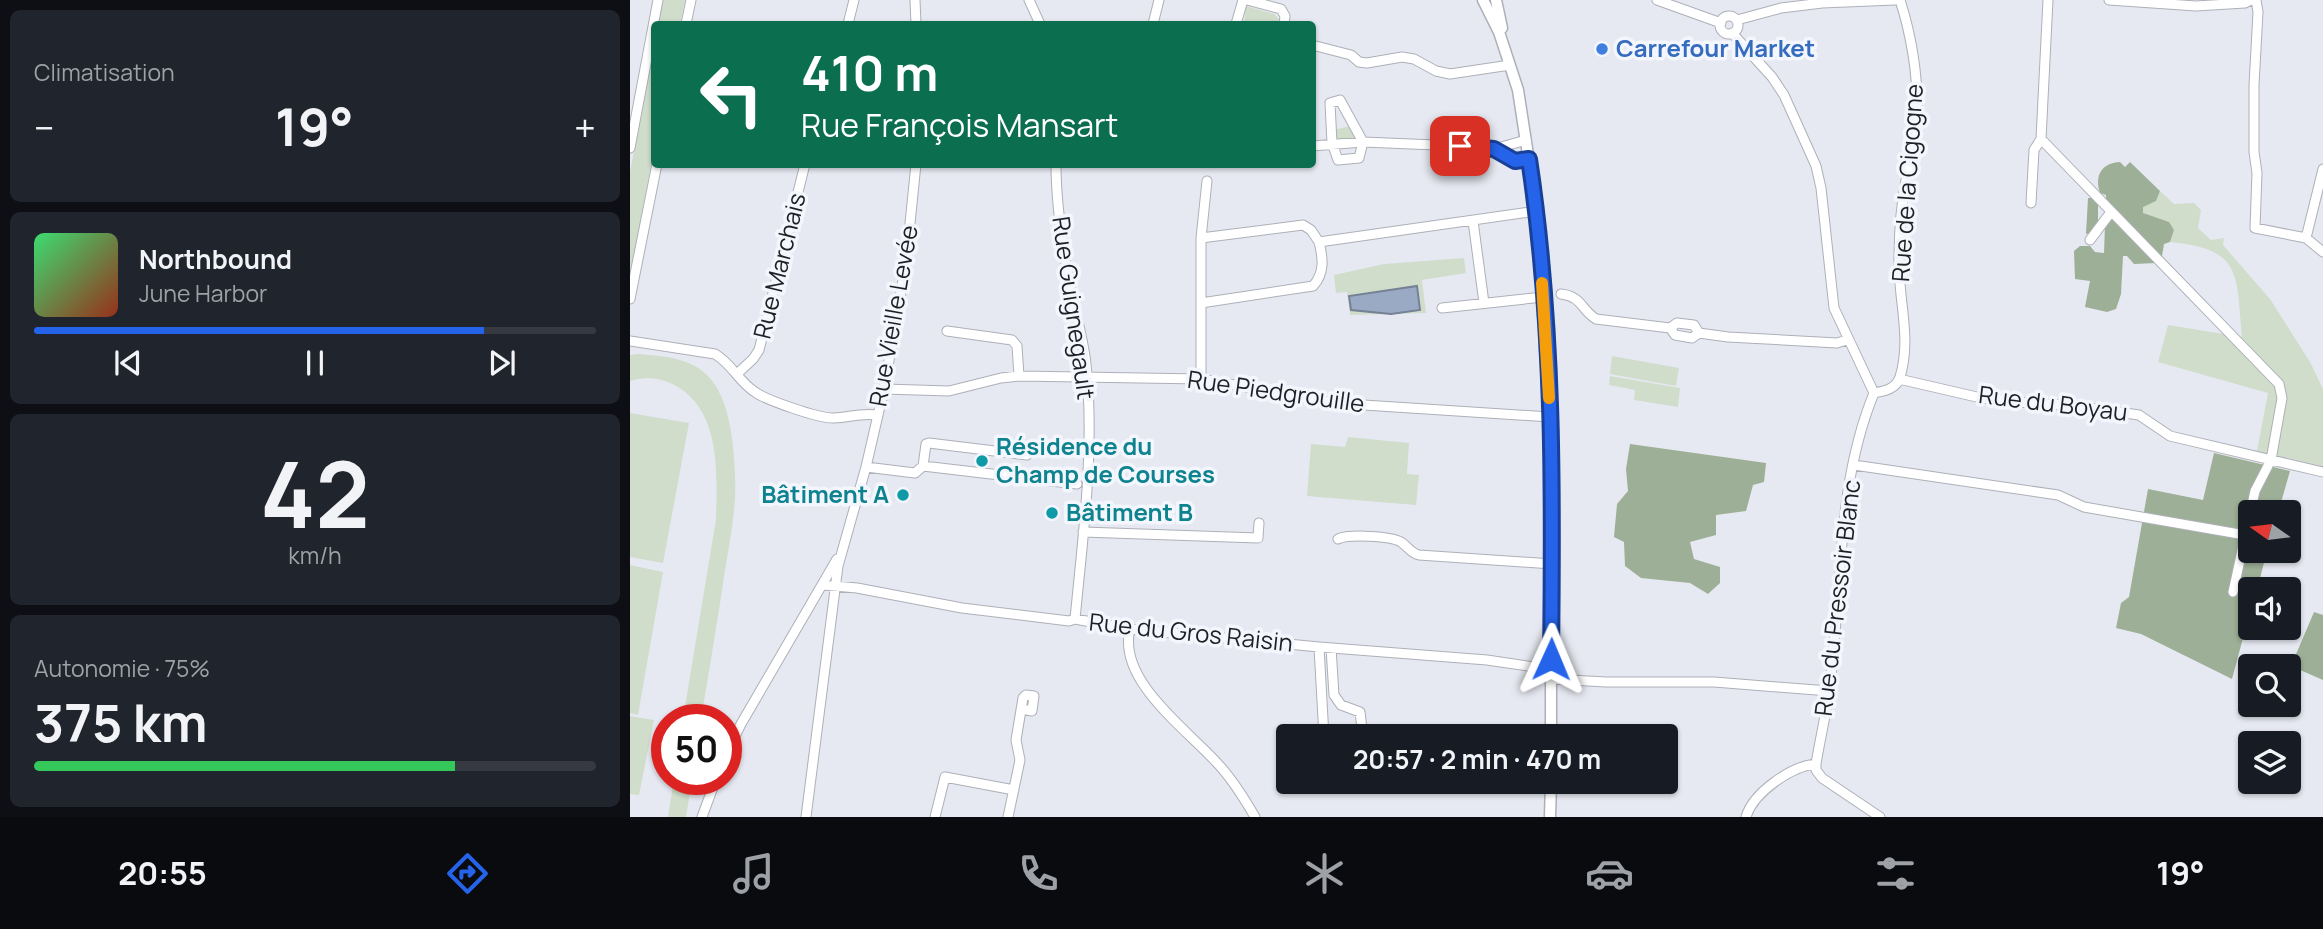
<!DOCTYPE html>
<html lang="fr">
<meta charset="utf-8">
<style>
body{margin:0;font-family:Manrope,sans-serif;background:#20242c;color:#f1f3f6;height:100vh;display:flex;flex-direction:column;font-size:26px;white-space:nowrap}
*{box-sizing:border-box;margin:0}
p{font-size:23px;color:#9ea1a6}
.icon{flex:none;width:38px;height:38px;fill:none;stroke:currentColor;stroke-width:2;stroke-linecap:round;stroke-linejoin:round}
.map{position:relative;flex:1;overflow:hidden}
.sheet{display:flex;flex-direction:column;gap:10px;padding:10px;background:#0d0f14;width:630px}
.sheet>*{flex:none}
.hud{position:absolute;left:21px;top:21px;width:665px;height:147px;border-radius:7px;box-shadow:0 2px 5px #0004;background:#0b6e4f;color:#fff;overflow:hidden}
.needle{width:46px;rotate:284deg}
.fabs{position:absolute;left:1608px;top:500px;display:grid;gap:14px}
.fabs a{display:grid;place-items:center;width:63px;height:63px;border-radius:7px;background:#171b24;box-shadow:0 2px 5px #0004;font-size:35px}
.speed{position:absolute;left:21px;top:704px;display:flex;gap:14px;font-size:35px;font-weight:700;text-align:center}
.speed>*{display:grid;place-content:center;width:91px;height:91px;border-radius:50%;background:#171b24;box-shadow:0 2px 5px #0004;line-height:1}
.speed .limit{border:10px solid #d22;background:#fff;color:#111}
.pin{position:absolute;display:grid;place-items:center;width:60px;height:60px;color:#fff;margin:-30px;border-radius:14px;box-shadow:0 4px 10px #0006}
.me{position:absolute;width:77px;margin:-38px;rotate:1deg;stroke-linejoin:round;filter:drop-shadow(0 0 5px #0008)}
.turn{display:flex;align-items:center;gap:24px;height:147px;padding:0 35px;font-size:32px}
.turn .icon{width:91px;height:91px;stroke-width:2.5}
.turn b{display:block;font-size:49px;line-height:60px}
.big{font-size:52px;font-weight:700;line-height:1.1}
.sheet .widget{flex:1;display:flex;flex-direction:column;justify-content:center;gap:10px;min-width:0;padding:0 24px;border-radius:10px;background:#20242c}
.sheet .dial{align-items:center;gap:0}
.dial b{font-size:91px;line-height:1}
.song{display:flex;align-items:center;gap:21px}
.cover{width:84px;height:84px;border-radius:10px;background:linear-gradient(135deg,hsl(140 70% 55%),hsl(10 70% 35%))}
.played{height:7px;border-radius:4px;background:linear-gradient(90deg,#2563eb 80%,#363941 80%)}
.keys{display:flex;justify-content:space-around;direction:ltr}
.heat{display:flex;justify-content:space-between;align-items:center;font-size:38px;direction:ltr}
.charge{height:10px;border-radius:5px;background:linear-gradient(90deg,#34c759 75%,#363941 0)}
.trip{position:absolute;left:646px;top:724px;width:402px;height:70px;border-radius:7px;background:#171b24;box-shadow:0 2px 5px #0004;font-weight:700;line-height:70px;text-align:center}
.tabs{display:flex;height:112px;justify-content:space-around;align-items:center;background:#090b0e;color:#9ea1a6}
.tabs .icon{width:49px;height:49px}
.tabs .active{color:#2563eb}
.tabs b{font-size:32px;color:#f1f3f6}
main{display:flex;flex:1;min-height:0}
.map>svg:first-child{display:block}
</style>
<main>
<section class="sheet">
<div class="widget"><p>Climatisation</p>
<div class="heat"><a>−</a><b class="big">19°</b><a>+</a></div>
</div>
<div class="widget">
<div class="song"><i class="cover"></i><div><b>Northbound</b><p>June Harbor</p></div></div>
<div class="played"></div>
<div class="keys"><svg class="icon" aria-label="previous" viewBox="0 0 24 24"><path d="M18 5L8 12l10 7zM5 5v14"/></svg><svg class="icon" aria-label="pause" viewBox="0 0 24 24"><path d="M8 5v14M16 5v14"/></svg><svg class="icon" aria-label="next" viewBox="0 0 24 24"><path d="M6 5l10 7-10 7zM19 5v14"/></svg></div>
</div>
<div class="widget dial"><b>42</b><p>km/h</p></div>
<div class="widget"><p>Autonomie · 75%</p><b class="big">375 km</b><div class="charge"></div></div>
</section>
<div class="map">
<svg width="1693" height="817" viewBox="0 0 1693 817">
<rect width="100%" height="100%" fill="#e7e9f2"/>
<path fill="#d0ddcb" d="M 33,0 L 55,0 L 50,24 L 28,24 Z
M 616,6 L 644,14 L 649,19 L 646,24 L 614,24 Z
M 24,44 L 24,149 L 0,277 L 0,172 Z
M 721,126 L 725,137 L 723,139 L 705,139 L 703,130 Z
M 1530,191 L 1544,204 L 1564,203 L 1571,210 L 1568,228 L 1581,240 L 1594,238 L 1593,245 L 1640,299 L 1680,362 L 1693,389 L 1693,466 L 1627,451 L 1638,393 L 1528,362 L 1538,325 L 1612,337 C 1606,274 1613,249 1540,242 L 1544,230 L 1513,213 L 1512,207 L 1526,201 Z
M 834,258 L 836,273 L 792,280 L 796,313 L 720,315 L 717,292 L 706,293 L 704,275 L 754,264 Z
M 7,354 C 31,356 59,357 77,375 C 100,397 104,445 105,476 C 107,508 99,544 94,577 C 87,624 79,672 71,719 L 53,719 L 86,519 C 87,475 91,413 48,387 C 33,378 17,376 0,381 L 0,355 Z
M 982,356 L 1049,368 L 1046,386 L 980,374 Z
M 980,376 L 1050,388 L 1048,407 L 1004,400 L 1005,390 L 979,385 Z
M 0,413 L 59,423 L 33,563 L 0,557 Z
M 718,437 L 779,443 L 777,474 L 789,475 L 786,505 L 677,496 L 681,444 L 715,447 Z
M 0,565 L 33,572 L 8,715 L 0,713 Z
M 0,716 L 24,720 L 9,795 L 0,794 Z
M 44,779 L 62,779 L 56,817 L 38,817 Z"/>
<path fill="#9daf96" d="M 1490,162 L 1495,167 L 1500,162 L 1530,191 L 1526,201 L 1513,207 L 1513,213 L 1539,222 L 1544,230 L 1540,242 L 1534,244 L 1532,256 L 1527,263 L 1504,264 L 1497,256 L 1493,256 L 1491,294 L 1486,309 L 1477,312 L 1455,307 L 1460,281 L 1445,279 L 1444,251 L 1450,246 L 1460,246 L 1465,252 L 1474,253 L 1476,195 L 1470,193 C 1464,175 1472,163 1490,162 Z
M 1458,198 L 1468,198 L 1468,232 L 1456,234 Z
M 1000,444 L 1136,463 L 1134,482 L 1123,485 L 1116,511 L 1086,515 L 1086,535 L 1060,542 L 1064,559 L 1090,567 L 1090,583 L 1078,594 L 1060,583 L 1011,578 L 995,566 L 994,542 L 984,537 L 987,504 L 998,491 L 996,469 Z
M 1584,453 L 1660,471 L 1648,513 L 1620,513 L 1620,551 L 1637,551 L 1627,590 L 1620,590 L 1620,612 L 1602,679 L 1511,634 L 1486,628 L 1491,603 L 1499,597 L 1518,489 L 1573,500 Z
M 1684,612 L 1693,615 L 1693,680 L 1661,666 Z"/>
<path fill="#9aaac4" stroke="#758194" stroke-width="2" d="M 787,286 L 790,310 L 761,314 L 721,310 L 719,296 Z"/>
<g fill="none" stroke-linecap="round" stroke-linejoin="round">
<g stroke="#adb0b8" stroke-width="11">
<path id="minor" d="M 285,0 L 286,24
M 399,0 L 410,24
M 617,0 L 651,9 L 655,16 L 654,24
M 1027,0 L 1091,23
M 1418,0 L 1411,139 L 1649,384 L 1652,398 L 1641,460 L 1625,491 L 1603,592
M 1479,0 L 1566,6 L 1615,3 L 1621,0
M 1626,0 L 1628,12 L 1624,85 L 1624,152 L 1627,173 L 1625,228 L 1676,238 L 1693,252
M1090 25a9 9 0 1 1 18 0a9 9 0 1 1-18 0Z
M 1107,20 L 1151,8 L 1192,3 L 1265,0
M 56,24 L 61,0
M 218,24 L 224,0
M 523,24 L 529,0
M 606,24 L 613,0
M 1102,33 L 1142,77 L 1154,95 L 1186,166 L 1191,188 L 1204,308 L 1244,393
M 682,45 L 721,55 L 729,62 L 737,63 L 772,57 L 784,59 L 806,71 L 820,74 L 880,65
M 710,100 L 733,142 L 729,158 L 708,160 L 702,143 L 700,103 Z
M 682,146 L 733,142 L 854,147 C 873,151 878,162 899,159
M 0,148 L 28,0
M 864,149 L 896,140
M 426,164 C 426,203 432,243 439,281 C 444,309 453,336 456,364 C 465,449 453,535 445,619
M 1401,203 L 1404,150 L 1411,139
M 843,221 L 854,303
M 571,238 L 673,225 L 681,230 L 689,242
M 1676,238 L 1693,169
M 1460,240 L 1481,212
M 931,294 C 953,297 950,309 966,319 L 1040,328 L 1045,335 L 1062,338 L 1069,333 L 1098,337 L 1207,343 L 1217,340
M 0,299 L 27,164
M 571,303 L 683,286 C 695,273 693,258 689,242 L 907,211
M 812,308 L 913,297
M 1040,328 L 1047,323 L 1064,325 L 1069,333
M 317,331 L 382,340 L 387,346 L 389,376
M 0,341 L 85,354 C 102,364 109,382 125,392 C 136,400 190,419 204,418 C 220,417 230,413 247,415
M 108,373 L 123,359 L 129,350 L 175,164
M 571,379 L 571,238 L 577,181
M 1269,379 L 1351,398 L 1399,403 L 1440,405 L 1509,415 L 1540,436 L 1693,472
M 254,389 L 319,391 L 371,378 L 389,376 L 571,379 L 703,403 L 920,417
M 1244,393 C 1205,488 1213,591 1199,690 C 1196,715 1190,739 1186,764 L 1186,770 L 1192,778 L 1250,817
M 1244,393 C 1255,391 1266,389 1270,377 C 1282,337 1268,300 1269,260 C 1269,234 1271,205 1276,180 C 1278,166 1284,152 1286,138 C 1290,92 1284,44 1270,0
M 1224,465 L 1428,495 L 1454,507 L 1615,535
M 293,466 L 296,444 L 299,443 L 397,455
M 236,467 L 285,473 L 293,466 L 447,484
M 453,532 L 628,538 L 629,523
M 708,539 C 719,534 761,536 771,542 C 778,547 781,553 789,555 L 922,564
M 193,585 L 227,588 L 332,608 L 439,621 L 445,619 L 500,629 L 689,647 L 857,660 L 918,669
M 500,629 C 487,681 558,730 588,764 C 603,780 614,798 625,817
M 689,647 L 694,737
M 701,648 L 704,695 L 711,705 L 730,712 L 733,737
M 921,679 L 976,682 L 1084,682 L 1199,691
M 96,754 L 111,724 L 207,559
M 72,817 L 86,779
M 176,817 L 208,566 L 236,467 L 254,389 L 276,263 L 286,164
M 305,817 L 315,777 L 384,790
M 378,817 L 390,760 L 386,740 L 393,698 L 396,695 L 404,696 L 402,711 L 391,709
M 1116,817 C 1123,793 1161,766 1186,764"/>
</g>
<g stroke="#adb0b8" stroke-width="13">
<path id="major" d="M 853,0 L 869,32 L 888,90 L 908,220 L 922,473 L 921,659 L 918,669 L 921,679 L 921,737
M 866,0 L 872,28
M 920,817 L 921,782"/>
</g>
<use href="#minor" stroke="#fff" stroke-width="9"/>
<use href="#major" stroke="#fff" stroke-width="10"/>
</g>
<g fill="none" stroke-linecap="round" stroke-linejoin="round">
<g stroke="#184099" stroke-width="18">
<path id="route" d="M 830,146 L 864,149 L 885,161 L 899,159 C 924,324 923,493 921,659"/>
</g>
<use href="#route" stroke="#2563eb" stroke-width="12"/>
<path stroke="#f59e0b" stroke-width="12" d="M 912,283 L 919,398"/>
</g>
<circle fill="#3f7fe0" stroke="#f4f6fd" stroke-width="2.5" cx="972" cy="49" r="7"/>
<g fill="#0f9aa8" stroke="#f4f6fd" stroke-width="2.5">
<circle cx="352" cy="461" r="7"/>
<circle cx="273" cy="495" r="7"/>
<circle cx="422" cy="513" r="7"/>
</g>
<g text-anchor="middle" stroke-width="7" stroke-linejoin="round" paint-order="stroke">
<g font-size="24" font-weight="bold" fill="#366cbe" stroke="#f4f6fd" text-anchor="start">
<text x="986" y="57">Carrefour Market</text>
</g>
<g font-size="24" fill="#1f2023" stroke="#f4f6fd">
<text transform="translate(1278 183) rotate(-86)" y="8">Rue de la Cigogne</text>
<text transform="translate(150 266) rotate(-76)" y="8">Rue Marchais</text>
<text transform="translate(443 308) rotate(82)" y="8">Rue Guignegault</text>
<text transform="translate(264 316) rotate(-80)" y="8">Rue Vieille Levée</text>
<text transform="translate(646 392) rotate(8)" y="8">Rue Piedgrouille</text>
<text transform="translate(1423 404) rotate(7)" y="8">Rue du Boyau</text>
<text transform="translate(1208 598) rotate(-83)" y="8">Rue du Pressoir Blanc</text>
<text transform="translate(561 633) rotate(6)" y="8">Rue du Gros Raisin</text>
</g>
<g font-size="24" font-weight="bold" fill="#0d838f" stroke="#f4f6fd" text-anchor="start">
<text x="366" y="455">Résidence du<tspan x="366" dy="28">Champ de Courses</tspan></text>
<text x="259" y="503" text-anchor="end">Bâtiment A</text>
<text x="436" y="521">Bâtiment B</text>
</g>
</g>
</svg>
<div class="fabs">
<a><svg class="needle" viewBox="-14 -14 28 28"><path d="M0-13l5 13h-10z" fill="#e53935"/><path d="M0 13l5-13h-10z" fill="#9ea1a6"/></svg></a>
<a><svg class="icon" aria-label="sound" viewBox="0 0 24 24"><path d="M4 9h4l5-4v14l-5-4H4zM17 9q2 3 0 6"/></svg></a>
<a><svg class="icon" aria-label="search" viewBox="0 0 24 24"><circle cx="10" cy="10" r="6"/><path d="M15 15l6 6"/></svg></a>
<a><svg class="icon" aria-label="layers" viewBox="0 0 24 24"><path d="M12 4l9 5-9 5-9-5zM3 14l9 5 9-5"/></svg></a>
</div>
<div class="speed"><div class="limit">50</div></div>
<div class="pin" style="left:830px;top:146px;background:#d93025"><svg class="icon" aria-label="arrive" viewBox="0 0 24 24"><path d="M6 21V4h12l-3 4 3 4H6"/></svg></div>
<svg class="me" style="left:921px;top:659px" viewBox="-20 -20 40 40"><path d="M0-17L14 15 0 8-14 15z" fill="#2563eb" stroke="#fff" stroke-width="4"/></svg>
<div class="trip">20:57 · 2 min · 470 m</div>
<div class="hud">
<div class="turn"><svg class="icon" aria-label="left" viewBox="0 0 24 24"><path d="M17 20v-9H6M10 6l-5 5 5 5"/></svg><div><b>410 m</b>Rue François Mansart</div></div>
</div>
</div>
</main>
<nav class="tabs">
<b>20:55</b>
<svg class="icon active" aria-label="directions" viewBox="0 0 24 24"><path d="M12 3l9 9-9 9-9-9zM9 14v-3h6M13 9l2 2-2 2"/></svg>
<svg class="icon" aria-label="music" viewBox="0 0 24 24"><path d="M9 18V5l10-2v13"/><circle cx="6" cy="18" r="3"/><circle cx="16" cy="16" r="3"/></svg>
<svg class="icon" aria-label="phone" viewBox="0 0 24 24"><path d="M5 4h4l2 5-3 2q2 4 5 5l2-3 5 2v4C11 20 4 13 5 4z"/></svg>
<svg class="icon" aria-label="climate" viewBox="0 0 24 24"><path d="M12 3v18M4 7l16 10M4 17L20 7"/></svg>
<svg class="icon" aria-label="car" viewBox="0 0 24 24"><path d="M5 17H2v-5l4-1 3-4h7l3 4 3 1v5h-3M9 17h6M6 11h13"/><circle cx="7" cy="17" r="2"/><circle cx="17" cy="17" r="2"/></svg>
<svg class="icon" aria-label="filters" viewBox="0 0 24 24"><path d="M4 7h16M4 17h16"/><circle cx="9" cy="7" r="2"/><circle cx="15" cy="17" r="2"/></svg>
<b>19°</b>
</nav>
